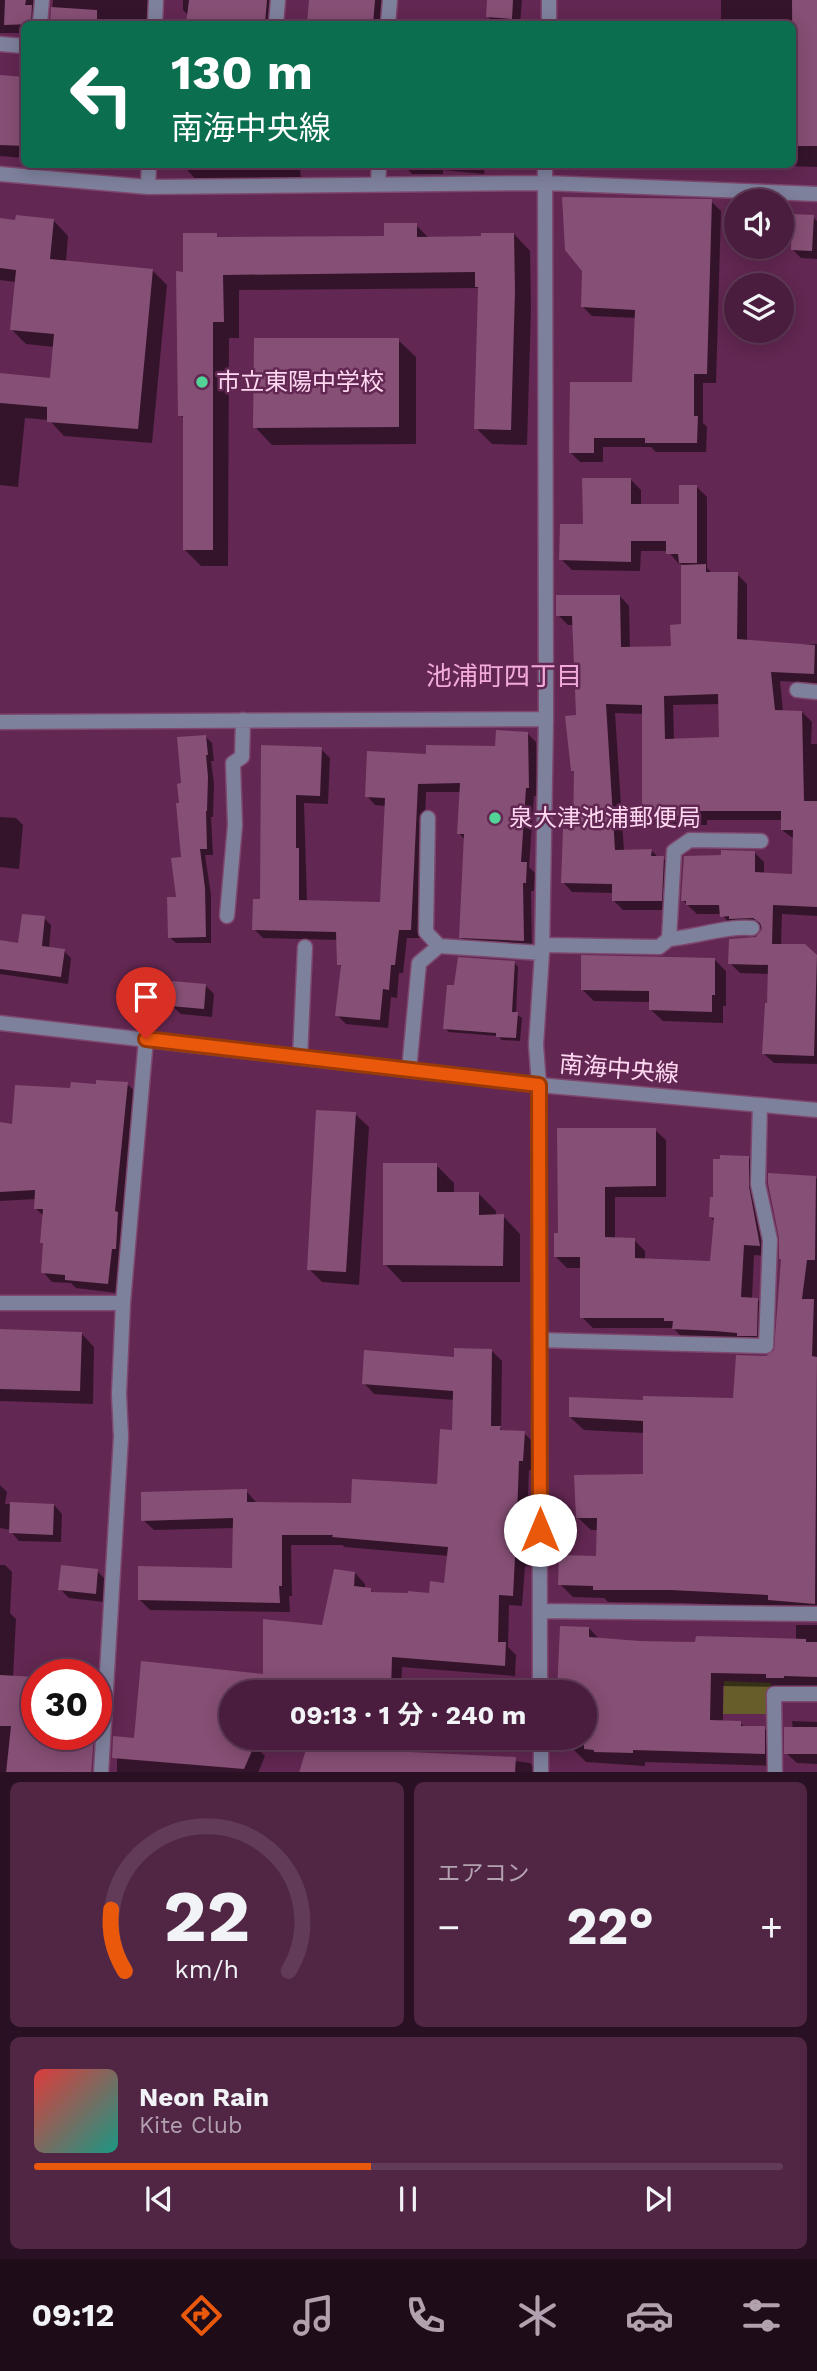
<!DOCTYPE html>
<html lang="ja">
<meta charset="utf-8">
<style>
body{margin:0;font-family:"Work Sans","Noto Sans JP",sans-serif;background:#512645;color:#f1f3f6;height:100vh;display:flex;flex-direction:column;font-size:26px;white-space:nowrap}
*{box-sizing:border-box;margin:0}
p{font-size:23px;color:#b2a2b0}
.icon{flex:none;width:38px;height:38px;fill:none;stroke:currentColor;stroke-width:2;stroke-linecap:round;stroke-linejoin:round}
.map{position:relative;height:1772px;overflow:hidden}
.side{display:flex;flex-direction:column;gap:10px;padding:10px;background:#291022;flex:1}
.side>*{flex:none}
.hud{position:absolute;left:21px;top:21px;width:775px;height:147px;border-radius:10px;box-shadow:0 4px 18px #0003,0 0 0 2px #613b58;background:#0b6e4f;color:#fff;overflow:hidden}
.buttons{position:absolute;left:724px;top:189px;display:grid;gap:14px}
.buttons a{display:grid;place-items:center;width:70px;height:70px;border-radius:50%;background:#4a1d3e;box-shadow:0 4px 18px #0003,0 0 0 2px #613b58;font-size:35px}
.speed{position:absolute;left:21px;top:1659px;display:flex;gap:14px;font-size:35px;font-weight:700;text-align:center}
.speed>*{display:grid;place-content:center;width:91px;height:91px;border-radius:50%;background:#4a1d3e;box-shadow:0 4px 18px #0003,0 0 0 2px #613b58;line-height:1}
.speed .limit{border:10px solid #d22;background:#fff;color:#111}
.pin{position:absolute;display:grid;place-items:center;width:60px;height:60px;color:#fff;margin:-72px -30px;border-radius:50% 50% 50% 0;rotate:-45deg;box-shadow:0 0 7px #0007}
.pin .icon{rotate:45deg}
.me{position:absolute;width:77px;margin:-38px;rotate:0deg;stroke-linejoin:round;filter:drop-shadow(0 0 5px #0008)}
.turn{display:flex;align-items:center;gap:24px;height:147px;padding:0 35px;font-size:32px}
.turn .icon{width:91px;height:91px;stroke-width:2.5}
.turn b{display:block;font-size:49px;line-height:60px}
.big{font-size:52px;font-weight:700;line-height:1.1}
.side .card{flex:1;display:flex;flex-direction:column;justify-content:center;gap:10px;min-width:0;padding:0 24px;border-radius:10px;background:#512645}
.side .dial{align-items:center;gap:0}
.dial svg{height:182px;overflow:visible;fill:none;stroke:#613b58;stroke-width:7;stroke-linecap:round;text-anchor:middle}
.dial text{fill:#f1f3f6;stroke:none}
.song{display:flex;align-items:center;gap:21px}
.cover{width:84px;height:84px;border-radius:10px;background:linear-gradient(135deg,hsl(0 70% 55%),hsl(170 70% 35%))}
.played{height:7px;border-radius:4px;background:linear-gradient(90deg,#ea580c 45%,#613b58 45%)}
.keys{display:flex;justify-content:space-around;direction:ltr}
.heat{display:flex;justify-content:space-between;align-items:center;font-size:38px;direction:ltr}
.side .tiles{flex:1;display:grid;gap:10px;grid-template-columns:1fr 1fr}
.card:last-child{grid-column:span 2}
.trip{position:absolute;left:219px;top:1680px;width:378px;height:70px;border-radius:35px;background:#4a1d3e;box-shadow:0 4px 18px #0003,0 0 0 2px #613b58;font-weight:700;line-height:70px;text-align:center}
.tab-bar{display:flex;height:112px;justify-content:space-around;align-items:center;background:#1e0c19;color:#b2a2b0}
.tab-bar .icon{width:49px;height:49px}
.tab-bar .selected{color:#ea580c}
.tab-bar b{font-size:32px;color:#f1f3f6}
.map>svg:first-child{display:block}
</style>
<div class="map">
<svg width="817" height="1773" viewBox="0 0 817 1773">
<rect width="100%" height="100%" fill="#622752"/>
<path fill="#665d2a" d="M 724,1681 L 771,1683 L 770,1714 L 723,1714 Z"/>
<path fill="#0007" fill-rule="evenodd" d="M 0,0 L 45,0 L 39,24 L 24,24 L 24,33 L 0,33 Z
M 53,0 L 148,0 L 147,24 L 51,24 Z
M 183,0 L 272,0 L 272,24 L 188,24 L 189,16 L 183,10 Z
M 311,0 L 383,0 L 381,24 L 308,24 Z
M 488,0 L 522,0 L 520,24 L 492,24 L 492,21 L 488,17 Z
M 721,0 L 817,0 L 817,167 L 738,164 L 793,164 L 793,24 L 721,24 Z
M 0,77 L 24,79 L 24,158 L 0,156 Z
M 187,164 L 300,164 L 301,183 L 201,185 L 188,171 Z
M 403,164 L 485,164 L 484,174 L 443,170 L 443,174 L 412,174 Z
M 711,201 L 721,211 L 716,383 L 703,383 L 703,423 L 707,427 L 706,452 L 656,452 L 651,447 L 603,447 L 603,462 L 580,462 L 571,453 L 634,384 L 637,318 L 592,316 L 582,306 Z
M 813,217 L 817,221 L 817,259 L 801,258 L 793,250 Z
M 0,220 L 54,221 L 68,236 L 66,262 L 152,270 L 167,285 L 152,443 L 64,436 L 49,420 L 25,418 L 18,487 L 0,485 L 0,375 L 51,380 L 55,347 L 26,344 L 11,329 L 16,282 L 0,280 Z
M 416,225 L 430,239 L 483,238 L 514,234 L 530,251 L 531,308 L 527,445 L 492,444 L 476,428 L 479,288 L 239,290 L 239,338 L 229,338 L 228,566 L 201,566 L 185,550 L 185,419 L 180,415 L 185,274 L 216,235 L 220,239 L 386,237 Z
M 398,340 L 416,357 L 416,444 L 272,445 L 255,427 Z
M 630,479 L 641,490 L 641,506 L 680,506 L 696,486 L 707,497 L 707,568 L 713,574 L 737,574 L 747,584 L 747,641 L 771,644 L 817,644 L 817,683 L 780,681 L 783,712 L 802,712 L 812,722 L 811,744 L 817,744 L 817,916 L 782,914 L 781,946 L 804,946 L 817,957 L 817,1064 L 774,1063 L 764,1054 L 769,1005 L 769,974 L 740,973 L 730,963 L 757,938 L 763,928 L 741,928 L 731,926 L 722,914 L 697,914 L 683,901 L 723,856 L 754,852 L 764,862 L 764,874 L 793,875 L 794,839 L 782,830 L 783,820 L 707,820 L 707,825 L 654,825 L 644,815 L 644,714 L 615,713 L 624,851 L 651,850 L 659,858 L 663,858 L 673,868 L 671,910 L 623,910 L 613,900 L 613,893 L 572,892 L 563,882 L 575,831 L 575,773 L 573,770 L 578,717 L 574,625 L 568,625 L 558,615 L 620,596 L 629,606 L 630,649 L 673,648 L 683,626 L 683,565 L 678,563 L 668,551 L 641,551 L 640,571 L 572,570 L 561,559 L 585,526 ZM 720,704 L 721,739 L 674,740 L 673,705 Z
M 527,733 L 536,742 L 537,796 L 534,796 L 529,867 L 535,873 L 534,891 L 531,891 L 532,949 L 469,946 L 461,937 L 465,840 L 459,833 L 461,792 L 426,792 L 420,938 L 407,938 L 403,973 L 399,973 L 397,998 L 391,997 L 388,1028 L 346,1024 L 337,1015 L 342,968 L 339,964 L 338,940 L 263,938 L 254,929 L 262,901 L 263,747 L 321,749 L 330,758 L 328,804 L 304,803 L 307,902 L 382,903 L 386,806 L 375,805 L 367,796 L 428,756 L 497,748 Z
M 205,736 L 212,743 L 214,761 L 211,761 L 214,784 L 213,817 L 211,817 L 213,855 L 205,855 L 211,895 L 211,943 L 176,943 L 169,937 L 178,899 L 182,858 L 180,805 L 183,785 Z
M 0,817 L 16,818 L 23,825 L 19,869 L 0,867 Z
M 44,918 L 51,925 L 49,949 L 64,951 L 71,958 L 68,984 L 0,974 L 0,942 L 20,945 Z
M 714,959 L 726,971 L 726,1006 L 723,1006 L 723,1023 L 663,1021 L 651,1010 L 651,1002 L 594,1001 L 582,989 Z
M 514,962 L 518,967 L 516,1014 L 522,1018 L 520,1041 L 502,1040 L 498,1036 L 449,1032 L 445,1028 L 455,987 Z
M 205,985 L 214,994 L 212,1017 L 181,1014 L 172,1006 Z
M 127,1084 L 137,1093 L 117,1293 L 76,1288 L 71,1283 L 52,1282 L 43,1272 L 45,1245 L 42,1242 L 44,1216 L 36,1209 L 36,1199 L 0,1201 L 0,1124 L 14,1126 L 72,1090 Z
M 355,1114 L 369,1127 L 359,1285 L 322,1282 L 309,1269 Z
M 655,1130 L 666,1140 L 666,1197 L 615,1197 L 615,1239 L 634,1240 L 645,1251 L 645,1261 L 712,1263 L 715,1221 L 710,1217 L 748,1157 L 759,1168 L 770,1256 L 754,1255 L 752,1299 L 757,1299 L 768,1310 L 767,1346 L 685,1340 L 673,1328 L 593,1328 L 582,1317 L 582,1268 L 567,1268 L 556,1257 L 560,1235 Z
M 436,1165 L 454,1183 L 454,1193 L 478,1193 L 496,1211 L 496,1216 L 503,1216 L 520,1234 L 520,1282 L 402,1282 L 385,1264 Z
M 815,1177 L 817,1179 L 817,1617 L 777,1607 L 685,1603 L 608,1602 L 604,1598 L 573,1597 L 560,1584 L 597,1558 L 598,1530 L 591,1530 L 577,1517 L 645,1476 L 644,1433 L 584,1430 L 570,1417 L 644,1402 L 735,1400 L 767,1357 L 775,1353 Z
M 0,1331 L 81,1333 L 94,1347 L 93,1404 L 0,1401 Z
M 491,1350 L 502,1361 L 501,1429 L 504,1432 L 524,1433 L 535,1444 L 533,1471 L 529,1470 L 527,1523 L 532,1529 L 527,1567 L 525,1566 L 522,1606 L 509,1605 L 508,1647 L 516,1655 L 515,1676 L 402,1667 L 401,1692 L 231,1692 L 231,1717 L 149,1716 L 265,1676 L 324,1627 L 355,1573 L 365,1584 L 365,1589 L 370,1590 L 374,1594 L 430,1595 L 445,1585 L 449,1556 L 345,1547 L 342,1545 L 291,1545 L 292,1596 L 289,1596 L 290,1612 L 150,1610 L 139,1599 L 234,1569 L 235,1528 L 154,1530 L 143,1520 L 246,1491 L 257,1503 L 353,1505 L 439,1486 L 454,1432 L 455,1400 L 374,1394 L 364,1383 Z
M 0,1485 L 7,1492 L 5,1504 L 54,1505 L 62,1514 L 61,1542 L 19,1541 L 11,1532 L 11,1530 L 0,1528 Z
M 0,1565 L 5,1565 L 12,1572 L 10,1613 L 16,1619 L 13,1677 L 37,1734 L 91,1734 L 90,1773 L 0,1773 Z
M 97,1571 L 106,1580 L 104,1602 L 69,1598 L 60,1589 Z
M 796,1625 L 817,1625 L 817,1689 L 781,1690 L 777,1687 L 723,1686 L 723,1722 L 740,1723 L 745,1727 L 764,1728 L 777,1741 L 778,1766 L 645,1762 L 645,1766 L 586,1762 L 573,1749 L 573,1744 L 567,1738 L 584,1738 L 584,1692 L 559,1691 L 589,1628 L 600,1640 L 697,1644 L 796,1639 Z
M 96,1679 L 103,1686 L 101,1728 L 96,1728 Z
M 792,1721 L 817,1722 L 817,1764 L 797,1763 L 786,1753 L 793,1729 Z
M 136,1734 L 255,1746 L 265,1756 L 258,1773 L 117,1773 L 117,1738 L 136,1740 Z
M 311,1738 L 400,1738 L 400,1753 L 493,1758 L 530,1763 L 540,1773 L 301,1773 Z"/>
<path fill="#864f75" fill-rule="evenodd" d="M 5,0 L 26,0 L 25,5 L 32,5 L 31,24 L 4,25 Z
M 189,0 L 267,0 L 265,24 L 186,24 Z
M 309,0 L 375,0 L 373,24 L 307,24 Z
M 487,0 L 513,0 L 512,19 L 486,17 Z
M 792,0 L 817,0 L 817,146 L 793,146 Z
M 51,7 L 97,10 L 97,24 L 50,24 Z
M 0,75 L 24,77 L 24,146 L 0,145 Z
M 562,197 L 712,199 L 707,374 L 694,374 L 694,416 L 698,416 L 697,443 L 645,443 L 645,438 L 594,438 L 594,453 L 569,453 L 570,382 L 632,382 L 635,310 L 581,307 L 582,271 L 565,250 Z
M 792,214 L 814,215 L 812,251 L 791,250 Z
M 16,215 L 54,219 L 50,259 L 153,269 L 138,429 L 47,422 L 47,407 L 0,403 L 0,373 L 50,378 L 54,334 L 10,330 L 16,270 L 0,268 L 0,218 L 15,220 Z
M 384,223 L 417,223 L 417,237 L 481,236 L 481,233 L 514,233 L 515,291 L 511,430 L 474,429 L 478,287 L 475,287 L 475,272 L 223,275 L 224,322 L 213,322 L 213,550 L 183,550 L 183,416 L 178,416 L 176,271 L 183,272 L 183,233 L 217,233 L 217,237 L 384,236 Z
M 254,338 L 399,338 L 399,427 L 253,428 Z
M 582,478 L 631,478 L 631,504 L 679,504 L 679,485 L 697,485 L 697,563 L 679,563 L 678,554 L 666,554 L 666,541 L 631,541 L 631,562 L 559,560 L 560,524 L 583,524 Z
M 706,564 L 706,572 L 738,572 L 737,639 L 815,645 L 814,674 L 771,672 L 775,710 L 802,711 L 804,801 L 817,801 L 817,907 L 773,905 L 772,944 L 805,944 L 817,955 L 814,1056 L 762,1054 L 765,1003 L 767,1003 L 768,965 L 728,964 L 729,939 L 756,937 L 762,929 L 760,923 L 753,918 L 729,919 L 729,916 L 720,917 L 719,905 L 686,905 L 686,901 L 681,901 L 684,856 L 721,855 L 721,850 L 755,851 L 755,872 L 792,874 L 793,830 L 781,830 L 781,811 L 698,811 L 698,816 L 642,815 L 642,705 L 606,704 L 615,850 L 652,849 L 651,856 L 664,856 L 662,901 L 612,901 L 612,884 L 561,883 L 563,829 L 573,829 L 574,771 L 571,771 L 565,716 L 576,715 L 572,616 L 556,616 L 556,595 L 620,595 L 621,647 L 671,646 L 670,625 L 681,624 L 681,565 ZM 718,694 L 719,737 L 665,739 L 664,696 Z
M 496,730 L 528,732 L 529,788 L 526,788 L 521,862 L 527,862 L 526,883 L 523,883 L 524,941 L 459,938 L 464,834 L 457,834 L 460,783 L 418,784 L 411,930 L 399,930 L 395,965 L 391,965 L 389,990 L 383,989 L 380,1020 L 335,1016 L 341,965 L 337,965 L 336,932 L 252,930 L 253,899 L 260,899 L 261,745 L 322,747 L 320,796 L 296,795 L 296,848 L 299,848 L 299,900 L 380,902 L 385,798 L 365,797 L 367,751 L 426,754 L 426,745 L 495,746 Z
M 206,735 L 208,755 L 206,755 L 208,777 L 207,811 L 206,811 L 207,849 L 200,849 L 205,888 L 206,937 L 168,938 L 167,897 L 176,897 L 171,858 L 181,857 L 176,803 L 179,803 L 177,784 L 181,783 L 177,737 Z
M 22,914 L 45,916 L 42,946 L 65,949 L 61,977 L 0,969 L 0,940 L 18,943 Z
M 581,955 L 715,958 L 715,995 L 712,995 L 712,1012 L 649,1010 L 649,991 L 581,990 Z
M 458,957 L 515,961 L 512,1012 L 518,1012 L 516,1038 L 496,1037 L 496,1033 L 443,1029 L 447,985 L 454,985 Z
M 172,981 L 206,984 L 204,1009 L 170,1006 Z
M 96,1080 L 128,1082 L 115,1211 L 118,1212 L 116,1249 L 112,1249 L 108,1284 L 65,1280 L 65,1275 L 41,1273 L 43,1243 L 40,1243 L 43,1209 L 34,1209 L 35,1190 L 0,1192 L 0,1122 L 12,1124 L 15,1085 L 70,1088 L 71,1082 L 96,1084 Z
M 316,1110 L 356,1112 L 346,1272 L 307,1270 Z
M 557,1128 L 656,1128 L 656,1186 L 605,1187 L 605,1237 L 635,1238 L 635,1258 L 710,1261 L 714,1218 L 709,1217 L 710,1197 L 713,1197 L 713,1159 L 720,1159 L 720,1155 L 749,1156 L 749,1186 L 760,1246 L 744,1245 L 741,1297 L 758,1298 L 757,1336 L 737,1336 L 737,1333 L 715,1331 L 672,1329 L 673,1321 L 664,1321 L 664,1318 L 580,1318 L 580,1257 L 554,1257 L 554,1233 L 558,1233 Z
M 383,1163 L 437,1163 L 437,1192 L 479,1192 L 479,1215 L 504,1214 L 503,1266 L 383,1265 Z
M 768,1173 L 816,1176 L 815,1260 L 807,1260 L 802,1299 L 814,1299 L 812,1356 L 817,1357 L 815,1604 L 768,1600 L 768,1595 L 671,1590 L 593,1590 L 593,1586 L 558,1585 L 559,1555 L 596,1556 L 597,1518 L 576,1518 L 574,1475 L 643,1474 L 643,1421 L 569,1417 L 569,1397 L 643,1400 L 643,1396 L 733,1398 L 736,1355 L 766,1356 L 774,1350 L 781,1259 L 779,1259 L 779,1238 L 768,1183 Z
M 0,1329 L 82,1332 L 80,1391 L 0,1389 Z
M 454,1348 L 492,1349 L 491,1426 L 501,1426 L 500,1430 L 525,1431 L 523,1461 L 519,1461 L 517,1516 L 523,1516 L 517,1557 L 515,1557 L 513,1596 L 499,1595 L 498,1642 L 506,1642 L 505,1666 L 392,1657 L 391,1692 L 231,1692 L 231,1742 L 255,1744 L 244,1769 L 112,1758 L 113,1736 L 134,1738 L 141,1661 L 263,1674 L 263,1619 L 322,1625 L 334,1569 L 355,1572 L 354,1586 L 371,1588 L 371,1592 L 408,1593 L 408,1591 L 429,1593 L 430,1581 L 444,1583 L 448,1547 L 332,1537 L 333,1535 L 282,1535 L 282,1586 L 279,1586 L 280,1603 L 138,1600 L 138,1566 L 232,1568 L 233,1518 L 141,1521 L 141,1492 L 247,1489 L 247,1502 L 351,1503 L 352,1479 L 437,1484 L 440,1429 L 452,1430 L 453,1391 L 362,1384 L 364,1350 L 454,1357 Z
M 10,1502 L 54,1504 L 53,1535 L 9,1533 Z
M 61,1565 L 98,1569 L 96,1594 L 58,1590 Z
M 560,1626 L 589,1627 L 589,1637 L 640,1641 L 695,1642 L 696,1636 L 806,1639 L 806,1642 L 817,1642 L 817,1677 L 784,1676 L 784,1678 L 766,1678 L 766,1674 L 711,1673 L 710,1720 L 741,1721 L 741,1726 L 765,1726 L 765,1754 L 633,1750 L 633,1753 L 594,1752 L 594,1750 L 584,1749 L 584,1692 L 557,1692 Z
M 0,1675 L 37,1677 L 37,1734 L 94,1736 L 91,1773 L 6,1773 L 11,1726 L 0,1726 Z
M 784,1727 L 817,1727 L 817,1754 L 784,1754 Z
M 307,1746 L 345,1752 L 346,1749 L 516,1757 L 515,1773 L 299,1773 Z"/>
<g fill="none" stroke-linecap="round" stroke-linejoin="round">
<g stroke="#7e476e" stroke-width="17">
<path id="minor" d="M 40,24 L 42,0
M 155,24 L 156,0
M 276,24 L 278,0
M 388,24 L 390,0
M 549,24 L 549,0
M 0,44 L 24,46
M 0,174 L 148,187 L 545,183 L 817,194
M 378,184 L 379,164
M 148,187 L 149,164
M 797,690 L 817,692
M 0,722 L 546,719
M 227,916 L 235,825 L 233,763 L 242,757 L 243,720
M 669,939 C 697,937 724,926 752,928
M 542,945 L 659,947 L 669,939 L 674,851 L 690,840 L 761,841
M 439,946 L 542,953
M 300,1057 L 305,947
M 409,1070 L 419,963 L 439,946 L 426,932 L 428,818
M 0,1303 L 123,1303
M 539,1340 L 766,1346 L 770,1240 L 758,1184 L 760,1105
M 540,1611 L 817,1614
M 540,1692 L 539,1085 L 536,1045 L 542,953 L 546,719 L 545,164
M 541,1738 L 541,1773
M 101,1773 L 121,1437 L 119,1394 L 123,1303 L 146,1039
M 775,1773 L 774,1694 L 817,1694"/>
</g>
<g stroke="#7e476e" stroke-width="17">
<path id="tertiary" d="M 0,1023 L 539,1085 L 817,1110"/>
</g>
<use href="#minor" stroke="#7e819c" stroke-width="14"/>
<use href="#tertiary" stroke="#7e819c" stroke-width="14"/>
</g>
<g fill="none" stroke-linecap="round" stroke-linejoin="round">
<g stroke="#983908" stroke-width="18">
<path id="route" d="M 146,1039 L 539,1085 L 540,1530"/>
</g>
<use href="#route" stroke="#ea580c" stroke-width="12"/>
</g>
<g fill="#53d396" stroke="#622752" stroke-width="2.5">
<circle cx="202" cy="382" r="7"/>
<circle cx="495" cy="818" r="7"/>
</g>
<g text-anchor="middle" stroke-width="5" stroke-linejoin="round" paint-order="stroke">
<g font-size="24" fill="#fdd8f0" stroke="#622752" text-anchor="start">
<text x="216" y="390">市立東陽中学校</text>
<text x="509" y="826">泉大津池浦郵便局</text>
</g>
<g font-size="24" fill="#fdd8f0" stroke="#622752">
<text transform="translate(619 1069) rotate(5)" y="8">南海中央線</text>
</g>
<g font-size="26" fill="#f2abdb" stroke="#622752">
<text x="504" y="685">池浦町四丁目</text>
</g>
</g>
</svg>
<div class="buttons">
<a><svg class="icon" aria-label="sound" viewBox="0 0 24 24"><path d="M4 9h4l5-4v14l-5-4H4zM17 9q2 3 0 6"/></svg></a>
<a><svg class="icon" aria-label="layers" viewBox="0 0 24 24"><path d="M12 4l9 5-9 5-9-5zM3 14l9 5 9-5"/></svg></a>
</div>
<div class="speed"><div class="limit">30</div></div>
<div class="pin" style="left:146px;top:1039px;background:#d93025"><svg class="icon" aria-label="arrive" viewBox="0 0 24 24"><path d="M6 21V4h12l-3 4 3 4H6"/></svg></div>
<svg class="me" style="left:540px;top:1530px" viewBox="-20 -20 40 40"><circle r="19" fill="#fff"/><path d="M0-13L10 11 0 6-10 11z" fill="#ea580c"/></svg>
<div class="trip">09:13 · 1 分 · 240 m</div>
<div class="hud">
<div class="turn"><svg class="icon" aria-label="left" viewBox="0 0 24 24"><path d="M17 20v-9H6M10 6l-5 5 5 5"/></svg><div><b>130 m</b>南海中央線</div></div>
</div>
</div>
<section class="side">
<div class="tiles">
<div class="card dial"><svg viewBox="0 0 100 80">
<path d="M14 69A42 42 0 1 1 86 69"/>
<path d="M14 69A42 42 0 0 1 8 42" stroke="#ea580c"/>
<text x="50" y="56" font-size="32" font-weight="700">22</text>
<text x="50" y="72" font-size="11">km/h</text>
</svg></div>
<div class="card"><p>エアコン</p>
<div class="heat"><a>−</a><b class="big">22°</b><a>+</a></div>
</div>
<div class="card">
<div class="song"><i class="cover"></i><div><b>Neon Rain</b><p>Kite Club</p></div></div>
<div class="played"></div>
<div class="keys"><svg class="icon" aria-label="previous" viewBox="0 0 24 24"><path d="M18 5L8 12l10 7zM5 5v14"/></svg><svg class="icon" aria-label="pause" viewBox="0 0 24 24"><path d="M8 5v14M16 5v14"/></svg><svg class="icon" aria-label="next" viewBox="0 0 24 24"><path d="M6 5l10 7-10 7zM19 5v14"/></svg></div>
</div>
</div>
</section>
<nav class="tab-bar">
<b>09:12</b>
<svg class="icon selected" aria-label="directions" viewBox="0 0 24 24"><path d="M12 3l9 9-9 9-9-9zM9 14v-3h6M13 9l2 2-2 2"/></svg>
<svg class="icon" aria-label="music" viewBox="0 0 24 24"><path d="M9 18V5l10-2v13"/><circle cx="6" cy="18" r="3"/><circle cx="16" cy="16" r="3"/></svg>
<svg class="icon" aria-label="phone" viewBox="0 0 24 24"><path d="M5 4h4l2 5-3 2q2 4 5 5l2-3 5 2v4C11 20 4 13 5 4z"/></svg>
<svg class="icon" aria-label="climate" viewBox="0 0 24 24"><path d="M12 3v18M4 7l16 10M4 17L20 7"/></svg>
<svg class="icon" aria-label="car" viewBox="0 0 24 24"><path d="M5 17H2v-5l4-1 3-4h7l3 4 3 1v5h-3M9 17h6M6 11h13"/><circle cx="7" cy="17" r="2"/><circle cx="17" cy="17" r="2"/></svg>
<svg class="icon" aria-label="filters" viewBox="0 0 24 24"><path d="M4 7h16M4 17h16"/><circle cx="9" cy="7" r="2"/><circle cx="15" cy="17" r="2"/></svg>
</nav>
